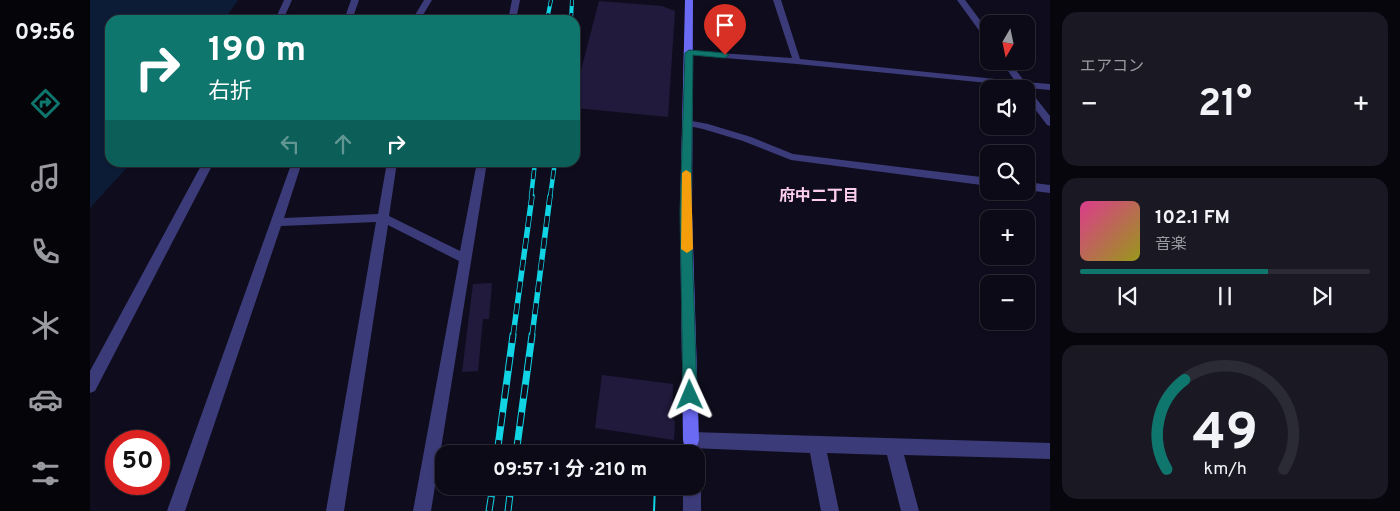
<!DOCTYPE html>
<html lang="ja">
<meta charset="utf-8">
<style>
body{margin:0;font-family:Overpass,"Noto Sans JP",sans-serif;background:#191823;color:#f1f3f6;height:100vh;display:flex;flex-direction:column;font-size:19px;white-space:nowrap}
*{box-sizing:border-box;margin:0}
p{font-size:16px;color:#9a9aa1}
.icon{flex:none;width:28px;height:28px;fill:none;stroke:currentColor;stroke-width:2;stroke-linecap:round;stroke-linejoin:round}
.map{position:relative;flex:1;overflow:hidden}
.panel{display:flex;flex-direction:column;gap:12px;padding:12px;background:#06060c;width:350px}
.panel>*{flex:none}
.top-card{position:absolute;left:15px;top:15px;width:475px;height:152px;border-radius:15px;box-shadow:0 1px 4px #0004,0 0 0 1px #2b2b35;background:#0f766e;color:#fff;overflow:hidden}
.needle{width:32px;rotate:189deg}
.tools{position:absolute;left:890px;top:15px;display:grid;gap:10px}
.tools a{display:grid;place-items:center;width:55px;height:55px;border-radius:10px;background:#0b0a16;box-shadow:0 1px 4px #0004,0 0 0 1px #2b2b35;font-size:25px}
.speed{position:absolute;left:15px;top:430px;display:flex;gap:10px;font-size:25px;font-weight:700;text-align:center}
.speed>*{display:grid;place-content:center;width:65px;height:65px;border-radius:50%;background:#0b0a16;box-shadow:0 1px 4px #0004,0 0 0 1px #2b2b35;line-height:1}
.speed .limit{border:8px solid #d22;background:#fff;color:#111}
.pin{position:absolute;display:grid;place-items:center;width:42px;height:42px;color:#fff;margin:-51px -21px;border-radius:50% 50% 50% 0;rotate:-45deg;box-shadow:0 0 5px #0007}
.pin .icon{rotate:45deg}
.me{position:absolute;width:55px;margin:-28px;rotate:359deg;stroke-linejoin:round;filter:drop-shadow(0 0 4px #0008)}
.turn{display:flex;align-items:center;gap:18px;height:105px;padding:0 20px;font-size:22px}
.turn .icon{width:65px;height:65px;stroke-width:2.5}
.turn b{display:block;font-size:35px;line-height:42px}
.lanes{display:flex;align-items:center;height:48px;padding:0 20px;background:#0003;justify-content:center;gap:25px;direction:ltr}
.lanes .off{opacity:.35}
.big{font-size:38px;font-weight:700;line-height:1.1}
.panel .widget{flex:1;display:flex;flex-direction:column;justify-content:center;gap:8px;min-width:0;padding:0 18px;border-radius:15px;background:#191823}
.panel .dial{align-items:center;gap:0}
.dial svg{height:130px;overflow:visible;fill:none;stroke:#2b2b35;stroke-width:7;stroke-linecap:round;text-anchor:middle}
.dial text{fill:#f1f3f6;stroke:none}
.song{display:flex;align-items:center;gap:15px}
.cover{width:60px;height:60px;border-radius:8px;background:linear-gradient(135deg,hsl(330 70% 55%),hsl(60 70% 35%))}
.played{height:5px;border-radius:2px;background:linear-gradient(90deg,#0f766e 65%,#2b2b35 65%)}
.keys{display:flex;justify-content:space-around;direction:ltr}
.heat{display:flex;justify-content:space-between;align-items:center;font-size:28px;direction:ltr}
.trip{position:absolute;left:345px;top:445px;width:270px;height:50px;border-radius:15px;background:#0b0a16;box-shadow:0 1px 4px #0004,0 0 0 1px #2b2b35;font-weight:700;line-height:50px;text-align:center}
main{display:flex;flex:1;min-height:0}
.tab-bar{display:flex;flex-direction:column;width:90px;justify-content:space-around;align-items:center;background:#040409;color:#9a9aa1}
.tab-bar .icon{width:35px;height:35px}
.tab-bar .current{color:#0f766e}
.tab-bar b{font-size:22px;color:#f1f3f6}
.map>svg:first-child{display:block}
</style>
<main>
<nav class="tab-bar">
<b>09:56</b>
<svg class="icon current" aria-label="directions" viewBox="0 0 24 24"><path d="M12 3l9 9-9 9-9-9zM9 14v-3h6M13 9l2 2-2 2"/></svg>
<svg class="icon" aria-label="music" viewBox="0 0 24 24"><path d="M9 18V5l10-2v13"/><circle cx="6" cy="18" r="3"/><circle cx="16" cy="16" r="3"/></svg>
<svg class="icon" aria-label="phone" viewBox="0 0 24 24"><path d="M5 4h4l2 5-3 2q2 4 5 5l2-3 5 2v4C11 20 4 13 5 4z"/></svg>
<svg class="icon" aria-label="climate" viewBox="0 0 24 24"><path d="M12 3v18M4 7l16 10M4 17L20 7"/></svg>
<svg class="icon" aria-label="car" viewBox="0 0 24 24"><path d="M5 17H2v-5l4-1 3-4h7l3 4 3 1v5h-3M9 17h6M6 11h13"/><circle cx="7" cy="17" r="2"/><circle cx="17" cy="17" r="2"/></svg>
<svg class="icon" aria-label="filters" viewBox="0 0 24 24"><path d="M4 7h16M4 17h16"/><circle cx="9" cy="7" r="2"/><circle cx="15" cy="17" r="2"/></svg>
</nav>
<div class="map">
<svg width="960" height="511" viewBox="0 0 960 511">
<rect width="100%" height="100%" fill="#0f0d1d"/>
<path fill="#0c1c37" d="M 0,0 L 148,0 L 134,20 L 20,20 L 20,162 L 41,163 L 0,208 Z"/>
<path fill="#211a3c" d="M 509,1 L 572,6 L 585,11 L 578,117 L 485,108 L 485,93 Z
M 402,283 L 399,319 L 393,319 L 388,371 L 372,372 L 383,284 Z
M 512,375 L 583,384 L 582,419 L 585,420 L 584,440 L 505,428 Z"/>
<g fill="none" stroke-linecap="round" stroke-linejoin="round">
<path fill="#3c3b79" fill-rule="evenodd" d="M 194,0 L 202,0 L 193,20 L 185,20 Z
M 261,0 L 269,0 L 262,20 L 254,20 Z
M 334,0 L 342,0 L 330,20 L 322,20 Z
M 422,0 L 430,0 L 426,20 L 418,20 Z
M 683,0 L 691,0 L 710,59 L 925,81 L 911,61 L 919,61 L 935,82 L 960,84 L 960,90 L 938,88 L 960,116 L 960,126 L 957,125 L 936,97 L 936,89 L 931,89 L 929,86 L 707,64 L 599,55 L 595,53 L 599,51 L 702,58 Z
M 867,0 L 875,0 L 899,32 L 899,40 L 896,40 Z
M 597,120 L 618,124 L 661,137 L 703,154 L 899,178 L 899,186 L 701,160 L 653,141 L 613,129 L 594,125 L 592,123 Z
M 113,162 L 124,162 L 5,391 L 0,393 L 0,371 Z
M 202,162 L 212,162 L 194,218 L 288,214 L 297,162 L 307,162 L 299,216 L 370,251 L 387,162 L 397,162 L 341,511 L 323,511 L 369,261 L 298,225 L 254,511 L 236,511 L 286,222 L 191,226 L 95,511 L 77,511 Z
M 936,182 L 960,185 L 960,193 L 936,190 Z
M 601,432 L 960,443 L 960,459 L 814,455 L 829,511 L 811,511 L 797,455 L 737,453 L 749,511 L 731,511 L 720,453 L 601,448 L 595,446 L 593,440 L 595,434 Z"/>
<path fill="#3c3b79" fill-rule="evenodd" d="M 601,432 L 607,434 C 610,443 613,454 606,461 L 606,454 L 594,454 L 593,440 L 595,434 Z
M 606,479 L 611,486 L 611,511 L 593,511 L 593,486 L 606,486 Z"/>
<path fill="#6b6af5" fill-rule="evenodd" d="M 595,0 L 603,0 L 602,212 L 609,440 L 607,446 L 601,448 L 595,446 L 593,440 L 590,212 Z"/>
<path stroke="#10d3e4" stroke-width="2" d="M 566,454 L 567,447
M 564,511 L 565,486"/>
<g stroke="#10d3e4" stroke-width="4">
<path id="rail-far3" d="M 457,20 L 461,0
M 481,20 L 482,0"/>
</g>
<g stroke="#10d3e4" stroke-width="4.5">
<path id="rail-far2" d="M 441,197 L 445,162
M 460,197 L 465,162"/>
</g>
<g stroke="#10d3e4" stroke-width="5.5">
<path id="rail-far1" d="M 423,336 L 442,196
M 442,336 L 460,196"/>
</g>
<g stroke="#10d3e4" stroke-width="7">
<path id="rail" d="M 407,454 L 423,335
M 426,454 L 442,335
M 399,511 L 403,486
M 418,511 L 421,486"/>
</g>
<use href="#rail-far3" stroke="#0f0d1d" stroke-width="2.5" stroke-dasharray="7" stroke-linecap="butt"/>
<use href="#rail-far2" stroke="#0f0d1d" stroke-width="3" stroke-dasharray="9" stroke-linecap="butt"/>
<use href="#rail-far1" stroke="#0f0d1d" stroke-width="4" stroke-dasharray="11" stroke-linecap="butt"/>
<use href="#rail" stroke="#0f0d1d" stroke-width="5" stroke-dasharray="14" stroke-linecap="butt"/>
</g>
<path fill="#0f766e" stroke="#0a4d48" d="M 599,50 L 635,53 L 639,55 L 635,58 L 603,55 L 601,212 L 607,395 L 605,400 L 600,402 L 595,400 L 593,395 L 590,212 L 595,53 Z"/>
<path fill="#f59e0b" d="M 596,170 L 601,173 L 603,249 L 597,253 L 591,249 L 592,173 Z"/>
<g text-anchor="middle" stroke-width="5" stroke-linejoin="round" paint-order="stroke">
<g font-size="16" font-weight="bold" fill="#fcceec" stroke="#0f0d1d">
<text x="729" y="201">府中二丁目</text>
</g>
</g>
</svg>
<div class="tools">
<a><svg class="needle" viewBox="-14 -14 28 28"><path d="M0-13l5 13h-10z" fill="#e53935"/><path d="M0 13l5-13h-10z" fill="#9a9aa1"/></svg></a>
<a><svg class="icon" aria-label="sound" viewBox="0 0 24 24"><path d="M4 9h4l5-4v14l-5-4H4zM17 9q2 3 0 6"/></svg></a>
<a><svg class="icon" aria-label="search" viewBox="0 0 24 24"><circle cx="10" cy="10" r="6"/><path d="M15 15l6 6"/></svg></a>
<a>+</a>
<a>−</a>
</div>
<div class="speed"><div class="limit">50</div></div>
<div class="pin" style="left:635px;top:55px;background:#d93025"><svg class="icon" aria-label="arrive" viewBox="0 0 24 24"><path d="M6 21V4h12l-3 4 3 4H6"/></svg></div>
<svg class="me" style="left:600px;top:395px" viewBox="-20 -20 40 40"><path d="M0-17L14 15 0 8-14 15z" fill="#0f766e" stroke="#fff" stroke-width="4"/></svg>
<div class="trip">09:57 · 1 分 · 210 m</div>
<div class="top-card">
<div class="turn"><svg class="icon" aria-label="right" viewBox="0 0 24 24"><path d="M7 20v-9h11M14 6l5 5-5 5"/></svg><div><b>190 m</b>右折</div></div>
<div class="lanes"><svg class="icon off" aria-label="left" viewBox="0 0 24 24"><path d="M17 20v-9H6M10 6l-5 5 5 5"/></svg><svg class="icon off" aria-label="ahead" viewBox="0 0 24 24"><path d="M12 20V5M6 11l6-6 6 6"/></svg><svg class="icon" aria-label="right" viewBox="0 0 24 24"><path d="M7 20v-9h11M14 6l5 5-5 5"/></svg></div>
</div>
</div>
<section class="panel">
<div class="widget"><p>エアコン</p>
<div class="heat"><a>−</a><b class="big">21°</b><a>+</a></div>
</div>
<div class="widget">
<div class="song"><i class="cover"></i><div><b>102.1 FM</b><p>音楽</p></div></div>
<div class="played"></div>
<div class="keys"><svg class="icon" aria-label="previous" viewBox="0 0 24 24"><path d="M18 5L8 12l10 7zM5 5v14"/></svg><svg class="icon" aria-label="pause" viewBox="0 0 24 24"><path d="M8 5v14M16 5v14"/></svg><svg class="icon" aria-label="next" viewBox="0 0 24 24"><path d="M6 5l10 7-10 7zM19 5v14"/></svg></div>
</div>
<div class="widget dial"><svg viewBox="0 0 100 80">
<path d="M14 69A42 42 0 1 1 86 69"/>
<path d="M14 69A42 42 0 0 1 25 14" stroke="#0f766e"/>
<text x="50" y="56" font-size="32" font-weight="700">49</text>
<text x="50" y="72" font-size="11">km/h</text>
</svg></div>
</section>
</main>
